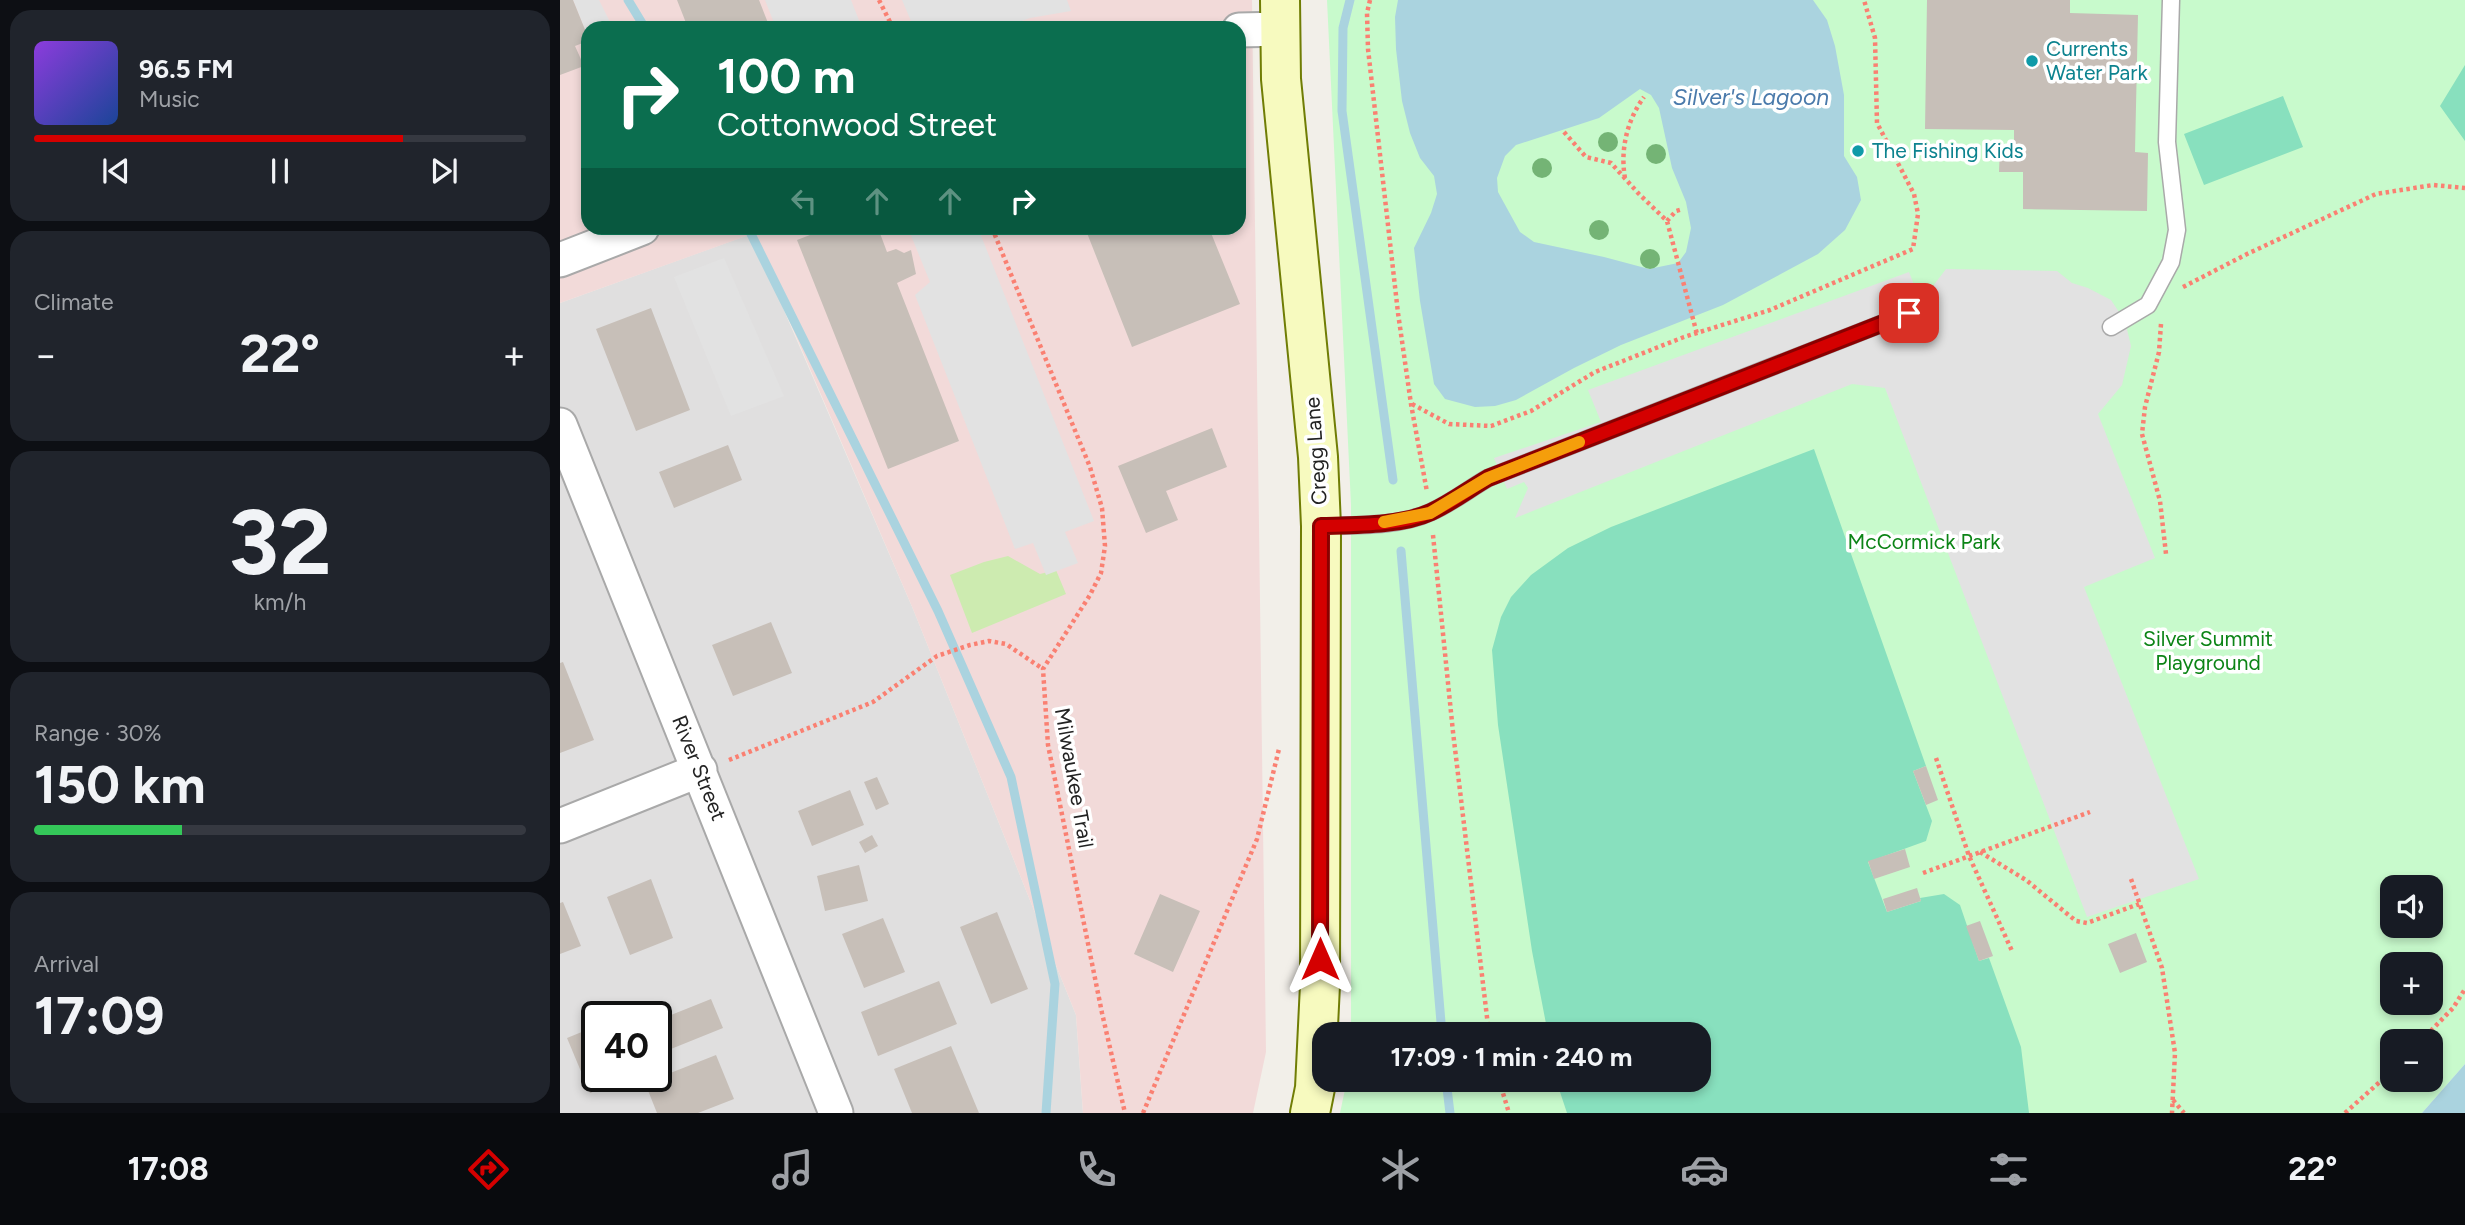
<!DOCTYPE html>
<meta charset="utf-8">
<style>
body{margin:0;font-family:Figtree,sans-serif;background:#20242c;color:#f1f3f6;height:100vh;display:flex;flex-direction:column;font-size:26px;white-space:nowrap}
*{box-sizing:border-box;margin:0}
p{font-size:23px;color:#9ea1a6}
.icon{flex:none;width:38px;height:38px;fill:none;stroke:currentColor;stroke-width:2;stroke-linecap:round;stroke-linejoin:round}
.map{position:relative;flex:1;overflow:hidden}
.panel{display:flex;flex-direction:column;gap:10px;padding:10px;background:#0d0f14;width:560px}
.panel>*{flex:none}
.guide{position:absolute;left:21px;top:21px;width:665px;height:214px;border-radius:21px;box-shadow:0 4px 10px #0003;background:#0b6e4f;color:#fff;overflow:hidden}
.fabs{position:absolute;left:1820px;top:875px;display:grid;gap:14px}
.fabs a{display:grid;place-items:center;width:63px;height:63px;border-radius:14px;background:#171b24;box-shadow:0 4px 10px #0003;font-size:35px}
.speed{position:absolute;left:21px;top:1001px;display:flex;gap:14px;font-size:35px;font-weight:700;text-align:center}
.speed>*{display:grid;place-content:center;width:91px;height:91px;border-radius:50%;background:#171b24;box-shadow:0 4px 10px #0003;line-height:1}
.speed .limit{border:4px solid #111;border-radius:10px;background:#fff;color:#111}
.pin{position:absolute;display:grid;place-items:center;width:60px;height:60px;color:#fff;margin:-30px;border-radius:14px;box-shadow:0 4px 10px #0006}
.me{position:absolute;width:77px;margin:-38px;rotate:0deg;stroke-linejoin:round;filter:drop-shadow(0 0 5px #0008)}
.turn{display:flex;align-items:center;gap:24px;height:147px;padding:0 21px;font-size:32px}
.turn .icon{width:91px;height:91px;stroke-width:2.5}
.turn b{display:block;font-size:49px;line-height:60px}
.lanes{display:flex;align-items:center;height:66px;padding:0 21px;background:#0003;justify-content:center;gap:35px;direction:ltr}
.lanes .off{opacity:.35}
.big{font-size:52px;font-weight:700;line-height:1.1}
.panel .card{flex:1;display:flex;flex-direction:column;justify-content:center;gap:10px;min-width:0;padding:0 24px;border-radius:21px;background:#20242c}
.panel .dial{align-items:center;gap:0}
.dial b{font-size:91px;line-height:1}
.song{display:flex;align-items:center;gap:21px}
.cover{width:84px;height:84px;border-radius:10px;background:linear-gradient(135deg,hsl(270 70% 55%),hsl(220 70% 35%))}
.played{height:7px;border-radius:4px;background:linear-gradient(90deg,#d40000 75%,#363941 75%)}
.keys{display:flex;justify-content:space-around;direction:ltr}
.heat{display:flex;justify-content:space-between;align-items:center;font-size:38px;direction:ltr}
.charge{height:10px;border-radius:5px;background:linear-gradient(90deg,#34c759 30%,#363941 0)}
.trip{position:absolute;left:752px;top:1022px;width:399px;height:70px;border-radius:21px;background:#171b24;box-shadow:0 4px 10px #0003;font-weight:700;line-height:70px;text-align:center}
.dock{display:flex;height:112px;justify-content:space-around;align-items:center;background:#090b0e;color:#9ea1a6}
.dock .icon{width:49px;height:49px}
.dock .on{color:#d40000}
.dock b{font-size:32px;color:#f1f3f6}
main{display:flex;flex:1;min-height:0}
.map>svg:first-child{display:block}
</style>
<main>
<section class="panel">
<div class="card">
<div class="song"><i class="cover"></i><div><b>96.5 FM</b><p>Music</p></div></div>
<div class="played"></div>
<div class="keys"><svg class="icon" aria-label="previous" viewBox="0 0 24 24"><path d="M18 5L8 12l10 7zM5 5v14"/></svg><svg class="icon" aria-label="pause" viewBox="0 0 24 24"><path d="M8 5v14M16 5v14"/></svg><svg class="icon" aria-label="next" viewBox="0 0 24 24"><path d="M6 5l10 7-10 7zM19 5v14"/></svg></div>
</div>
<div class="card"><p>Climate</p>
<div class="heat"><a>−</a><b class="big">22°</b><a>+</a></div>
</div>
<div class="card dial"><b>32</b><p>km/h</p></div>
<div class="card"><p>Range · 30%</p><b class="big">150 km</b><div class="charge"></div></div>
<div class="card"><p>Arrival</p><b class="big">17:09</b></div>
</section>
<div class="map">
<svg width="1905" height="1113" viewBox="0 0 1905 1113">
<rect width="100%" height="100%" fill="#f2efe9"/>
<path fill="#e0dfdf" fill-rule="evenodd" d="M 191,234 L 353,609 L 516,1015 L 523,1113 L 0,1113 L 0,303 ZM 37,1017 L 96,1017 L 96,1076 L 37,1076 Z"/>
<path fill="#f2dad9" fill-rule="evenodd" d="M 0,0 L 692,0 L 706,1052 L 693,1113 L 523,1113 L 516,1015 L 353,609 L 192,234 L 0,303 ZM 28,28 L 679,28 L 679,228 L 28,228 Z"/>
<path fill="#cdebb0" d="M 448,556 L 480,574 L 496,570 L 506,594 L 412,633 L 390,575 L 424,562 Z"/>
<path fill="#c8facc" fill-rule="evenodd" d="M 767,0 L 1905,0 L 1905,1064 L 1862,1113 L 780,1113 L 787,1080 L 1139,1080 L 1139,1034 L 791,1034 L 791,505 ZM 1832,887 L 1871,887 L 1871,926 L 1832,926 ZM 1832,964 L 1871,964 L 1871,1003 L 1832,1003 ZM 1832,1041 L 1871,1041 L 1871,1080 L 1832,1080 Z"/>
<path fill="#88e0be" d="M 1905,65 L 1905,141 L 1880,106 Z
M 1723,96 L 1743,147 L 1644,185 L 1624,134 Z
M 1254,449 L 1366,766 L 1353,771 L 1372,821 L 1366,841 L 1308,862 L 1327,912 L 1361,901 L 1360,898 L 1384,894 L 1400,905 L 1419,961 L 1429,958 L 1461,1047 L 1469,1113 L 1007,1113 L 996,1080 L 1139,1080 L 1139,1034 L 988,1034 L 972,951 L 938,725 L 932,650 L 941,617 L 951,597 L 971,575 L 1008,548 L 1051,527 Z"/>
<path fill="#e2e2e2" d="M 13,0 L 39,0 L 53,28 L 28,28 L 28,37 Z
M 205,0 L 291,0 L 302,28 L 216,28 Z
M 342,0 L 507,0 L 511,11 L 470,18 L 442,28 L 354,28 Z
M 348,228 L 418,228 L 534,521 L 505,532 L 518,563 L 486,575 L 473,543 L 455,549 L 355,295 L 370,282 Z
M 164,258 L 224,396 L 171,416 L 114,277 Z
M 1386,269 L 1497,271 L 1512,283 L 1528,288 L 1551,300 L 1565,321 L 1571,346 L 1562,385 L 1538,414 L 1595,558 L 1524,587 L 1639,879 L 1527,917 L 1325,388 L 1292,384 L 955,518 L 968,488 L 964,482 L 947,489 L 934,458 L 1041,422 L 1028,390 L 1349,272 L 1357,292 L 1362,293 L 1373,286 Z"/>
<path fill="#aad3df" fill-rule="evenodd" d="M 838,0 L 1253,0 L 1267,20 L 1275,46 L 1284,95 L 1284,156 L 1297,177 L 1301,200 L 1285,230 L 1258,254 L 1163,305 L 1061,345 L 1014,368 L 956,400 L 935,406 L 915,407 L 885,399 L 874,384 L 860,301 L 854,248 L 871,213 L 877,194 L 874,176 L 860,158 L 850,133 L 842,101 L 836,49 L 835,17 ZM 1080,89 L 1091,95 L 1099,108 L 1112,168 L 1126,202 L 1131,228 L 1126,252 L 1118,263 L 1089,269 L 1044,257 L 974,242 L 960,232 L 938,192 L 937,178 L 945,156 L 956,145 L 1039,118 Z
M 1905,1064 L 1905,1113 L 1862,1113 Z"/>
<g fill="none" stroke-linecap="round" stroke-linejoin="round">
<path stroke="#aad3df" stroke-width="9" d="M 68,0 L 85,28
M 790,0 L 783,28 L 782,111 L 833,480
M 191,234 L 378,611 L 451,777 L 495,984 L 486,1113
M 841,551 L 882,1034
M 886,1080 L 890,1113"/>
</g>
<path fill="#c7bfb8" d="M 0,0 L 13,0 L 28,37 L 28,41 L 15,46 L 24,66 L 0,75 Z
M 117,0 L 199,0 L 210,28 L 128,28 Z
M 1367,0 L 1510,0 L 1510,13 L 1578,15 L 1575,152 L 1588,153 L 1587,211 L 1463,209 L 1463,172 L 1439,172 L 1440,146 L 1454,147 L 1454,130 L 1365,129 Z
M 268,228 L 318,228 L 327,252 L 336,249 L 344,253 L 351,250 L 356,274 L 337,283 L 399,441 L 328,469 L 237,240 Z
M 525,228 L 649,228 L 680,304 L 572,347 Z
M 91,308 L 130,410 L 76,431 L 36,329 Z
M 652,428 L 667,467 L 606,491 L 618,520 L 586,533 L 558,466 Z
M 168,445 L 182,480 L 114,508 L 99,472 Z
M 211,622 L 232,673 L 173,696 L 152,645 Z
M 3,662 L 34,740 L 0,753 L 0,663 Z
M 1366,766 L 1378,800 L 1366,805 L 1353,771 Z
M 317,777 L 329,804 L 316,810 L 304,782 Z
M 290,790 L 304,825 L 252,846 L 238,811 Z
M 312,835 L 318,846 L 305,853 L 299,842 Z
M 1345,849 L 1350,867 L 1314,879 L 1308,861 Z
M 299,865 L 308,901 L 265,911 L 257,876 Z
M 91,879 L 113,938 L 70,955 L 47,897 Z
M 1357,888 L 1361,901 L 1327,912 L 1323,899 Z
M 600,894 L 640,911 L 613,972 L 574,954 Z
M 3,902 L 21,946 L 0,954 L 0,903 Z
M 437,912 L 468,989 L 431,1004 L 400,927 Z
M 323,918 L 345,972 L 304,988 L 282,934 Z
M 1420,921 L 1433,956 L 1419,961 L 1406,926 Z
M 1576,933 L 1587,962 L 1560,973 L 1548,944 Z
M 379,981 L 397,1024 L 318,1056 L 301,1012 Z
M 151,999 L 163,1028 L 96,1055 L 96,1021 Z
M 34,1027 L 37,1035 L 37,1076 L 53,1076 L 56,1083 L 30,1093 L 7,1038 Z
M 391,1046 L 419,1113 L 352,1113 L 334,1069 Z
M 156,1055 L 174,1099 L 138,1113 L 97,1113 L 85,1083 Z"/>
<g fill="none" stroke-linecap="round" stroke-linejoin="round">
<g stroke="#a9a9a9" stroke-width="19">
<path id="lane" d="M 1551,327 L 1588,305 L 1611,262 L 1617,230 L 1607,142 L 1611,0
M 761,526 C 795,525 839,527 871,512 C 891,503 909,489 928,478 L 1349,313"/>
</g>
<g stroke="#a9a9a9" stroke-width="37">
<path id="street" d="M 679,30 L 719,29
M 0,260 L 82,228
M 0,425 L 276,1113
M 0,826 L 140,770"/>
</g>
<g stroke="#707d05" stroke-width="42">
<path id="secondary" d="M 720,0 L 721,79 L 758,457 L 761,526 L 760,985 L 755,1088 L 750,1113"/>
</g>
<path stroke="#fa8072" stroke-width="4.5" stroke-dasharray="3.5 3.5" stroke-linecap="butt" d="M 319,0 L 333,28
M 810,0 L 807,13 L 808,49 L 838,313 L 851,404 L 867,492
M 1004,132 L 1026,157 L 1051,163 L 1079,194 L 1107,221 L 1137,334
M 1065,178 C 1060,150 1067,120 1084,97
M 1107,221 L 1116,211 L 1123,209
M 432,228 L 530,467 L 542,508 L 545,546 L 541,573 L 530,595 L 483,669 L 488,745 L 542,1013 L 565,1113
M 1623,287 L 1687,254 L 1816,194 L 1873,185 L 1905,188
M 1601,324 L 1599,352 L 1585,407 L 1582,434 L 1600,501 L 1606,554
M 852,404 L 889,424 L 931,426 L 971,411 L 1035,372 L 1124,337 L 1210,310 L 1353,249 L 1358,214 L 1354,194 L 1317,123 L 1315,38 L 1304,0
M 873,535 L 893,732 L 929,1034
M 1376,758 L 1409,856 L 1452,951
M 169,760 L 313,702 L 377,656 L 410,645 L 429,641 L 446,644 L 483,669
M 1420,852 L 1466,880 L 1516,921 L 1527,923 L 1579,904
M 1363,873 L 1530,812
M 1571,879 L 1602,968 L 1615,1053 L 1612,1113
M 1861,1041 L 1893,1008 L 1905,989
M 939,1080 L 949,1113
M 1613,1100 L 1624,1113
M 583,1113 L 697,839 L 719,749
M 1785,1113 L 1832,1071"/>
<use href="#lane" stroke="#fff" stroke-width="16"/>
<use href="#street" stroke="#fff" stroke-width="33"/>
<use href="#secondary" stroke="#f7fabf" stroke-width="38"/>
</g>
<g fill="#74b475">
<circle cx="1048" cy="142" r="10"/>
<circle cx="1096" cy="154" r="10"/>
<circle cx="982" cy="168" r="10"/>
<circle cx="1039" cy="230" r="10"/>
<circle cx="1090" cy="259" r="10"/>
</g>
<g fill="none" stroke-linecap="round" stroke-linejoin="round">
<g stroke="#8a0000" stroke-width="18">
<path id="route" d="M 760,959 L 761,526 C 793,525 841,526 871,512 C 891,503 909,489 928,478 L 1349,313"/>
</g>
<use href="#route" stroke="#d40000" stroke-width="12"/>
<path stroke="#f59e0b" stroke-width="12" d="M 824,522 L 870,513 L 928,478 L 1019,442"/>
</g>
<g fill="#0f9aa8" stroke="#fff" stroke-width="2.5">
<circle cx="1472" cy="61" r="7"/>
<circle cx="1298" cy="151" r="7"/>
</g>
<g text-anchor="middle" stroke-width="7" stroke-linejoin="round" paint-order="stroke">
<g font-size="21" fill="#0d838f" stroke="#fff" text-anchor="start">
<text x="1486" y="56">Currents<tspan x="1486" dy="24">Water Park</tspan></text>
<text x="1312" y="158">The Fishing Kids</text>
</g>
<g font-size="21" fill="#222" stroke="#fff">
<text transform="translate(756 451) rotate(-94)" y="7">Cregg Lane</text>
<text transform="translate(139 768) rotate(68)" y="7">River Street</text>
<text transform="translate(514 778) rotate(80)" y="7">Milwaukee Trail</text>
</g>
<g font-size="21" fill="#0c8416" stroke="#fff">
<text x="1364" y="549">McCormick Park</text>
<text x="1648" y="646">Silver Summit<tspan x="1648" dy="24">Playground</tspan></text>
</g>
<g font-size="23" font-style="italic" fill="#4a7aab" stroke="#fff">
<text x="1191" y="105">Silver's Lagoon</text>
</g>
</g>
</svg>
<div class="fabs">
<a><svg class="icon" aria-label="sound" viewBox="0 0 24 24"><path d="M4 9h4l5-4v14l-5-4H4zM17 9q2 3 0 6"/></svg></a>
<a>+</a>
<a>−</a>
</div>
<div class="speed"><div class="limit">40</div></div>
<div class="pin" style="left:1349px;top:313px;background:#d93025"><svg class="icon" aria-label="arrive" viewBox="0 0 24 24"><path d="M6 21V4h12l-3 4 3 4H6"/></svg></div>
<svg class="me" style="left:760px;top:959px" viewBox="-20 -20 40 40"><path d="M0-17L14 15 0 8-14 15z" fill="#d40000" stroke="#fff" stroke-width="4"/></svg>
<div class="trip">17:09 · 1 min · 240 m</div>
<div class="guide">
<div class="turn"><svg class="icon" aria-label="right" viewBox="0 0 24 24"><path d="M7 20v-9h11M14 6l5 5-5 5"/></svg><div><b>100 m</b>Cottonwood Street</div></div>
<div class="lanes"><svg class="icon off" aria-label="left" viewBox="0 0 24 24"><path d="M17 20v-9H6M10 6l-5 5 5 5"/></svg><svg class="icon off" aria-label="ahead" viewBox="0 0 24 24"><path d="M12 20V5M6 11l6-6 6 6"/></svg><svg class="icon off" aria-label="ahead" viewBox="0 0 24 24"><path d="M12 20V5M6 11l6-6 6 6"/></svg><svg class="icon" aria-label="right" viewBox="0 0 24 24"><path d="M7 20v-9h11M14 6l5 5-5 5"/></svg></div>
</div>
</div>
</main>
<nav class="dock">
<b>17:08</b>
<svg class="icon on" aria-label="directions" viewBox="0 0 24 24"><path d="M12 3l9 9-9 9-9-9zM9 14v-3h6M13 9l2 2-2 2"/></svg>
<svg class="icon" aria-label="music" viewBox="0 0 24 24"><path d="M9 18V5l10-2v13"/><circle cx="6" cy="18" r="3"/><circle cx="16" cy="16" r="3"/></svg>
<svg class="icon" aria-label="phone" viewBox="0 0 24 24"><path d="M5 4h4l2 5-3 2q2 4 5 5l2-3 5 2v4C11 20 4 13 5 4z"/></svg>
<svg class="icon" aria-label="climate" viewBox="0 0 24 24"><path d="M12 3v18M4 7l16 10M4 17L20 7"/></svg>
<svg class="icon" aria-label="car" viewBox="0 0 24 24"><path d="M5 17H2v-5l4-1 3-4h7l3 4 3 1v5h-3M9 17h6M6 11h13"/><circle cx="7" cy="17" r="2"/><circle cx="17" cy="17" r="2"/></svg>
<svg class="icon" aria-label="filters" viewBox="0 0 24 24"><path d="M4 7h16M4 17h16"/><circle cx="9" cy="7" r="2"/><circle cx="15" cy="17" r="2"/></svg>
<b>22°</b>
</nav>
